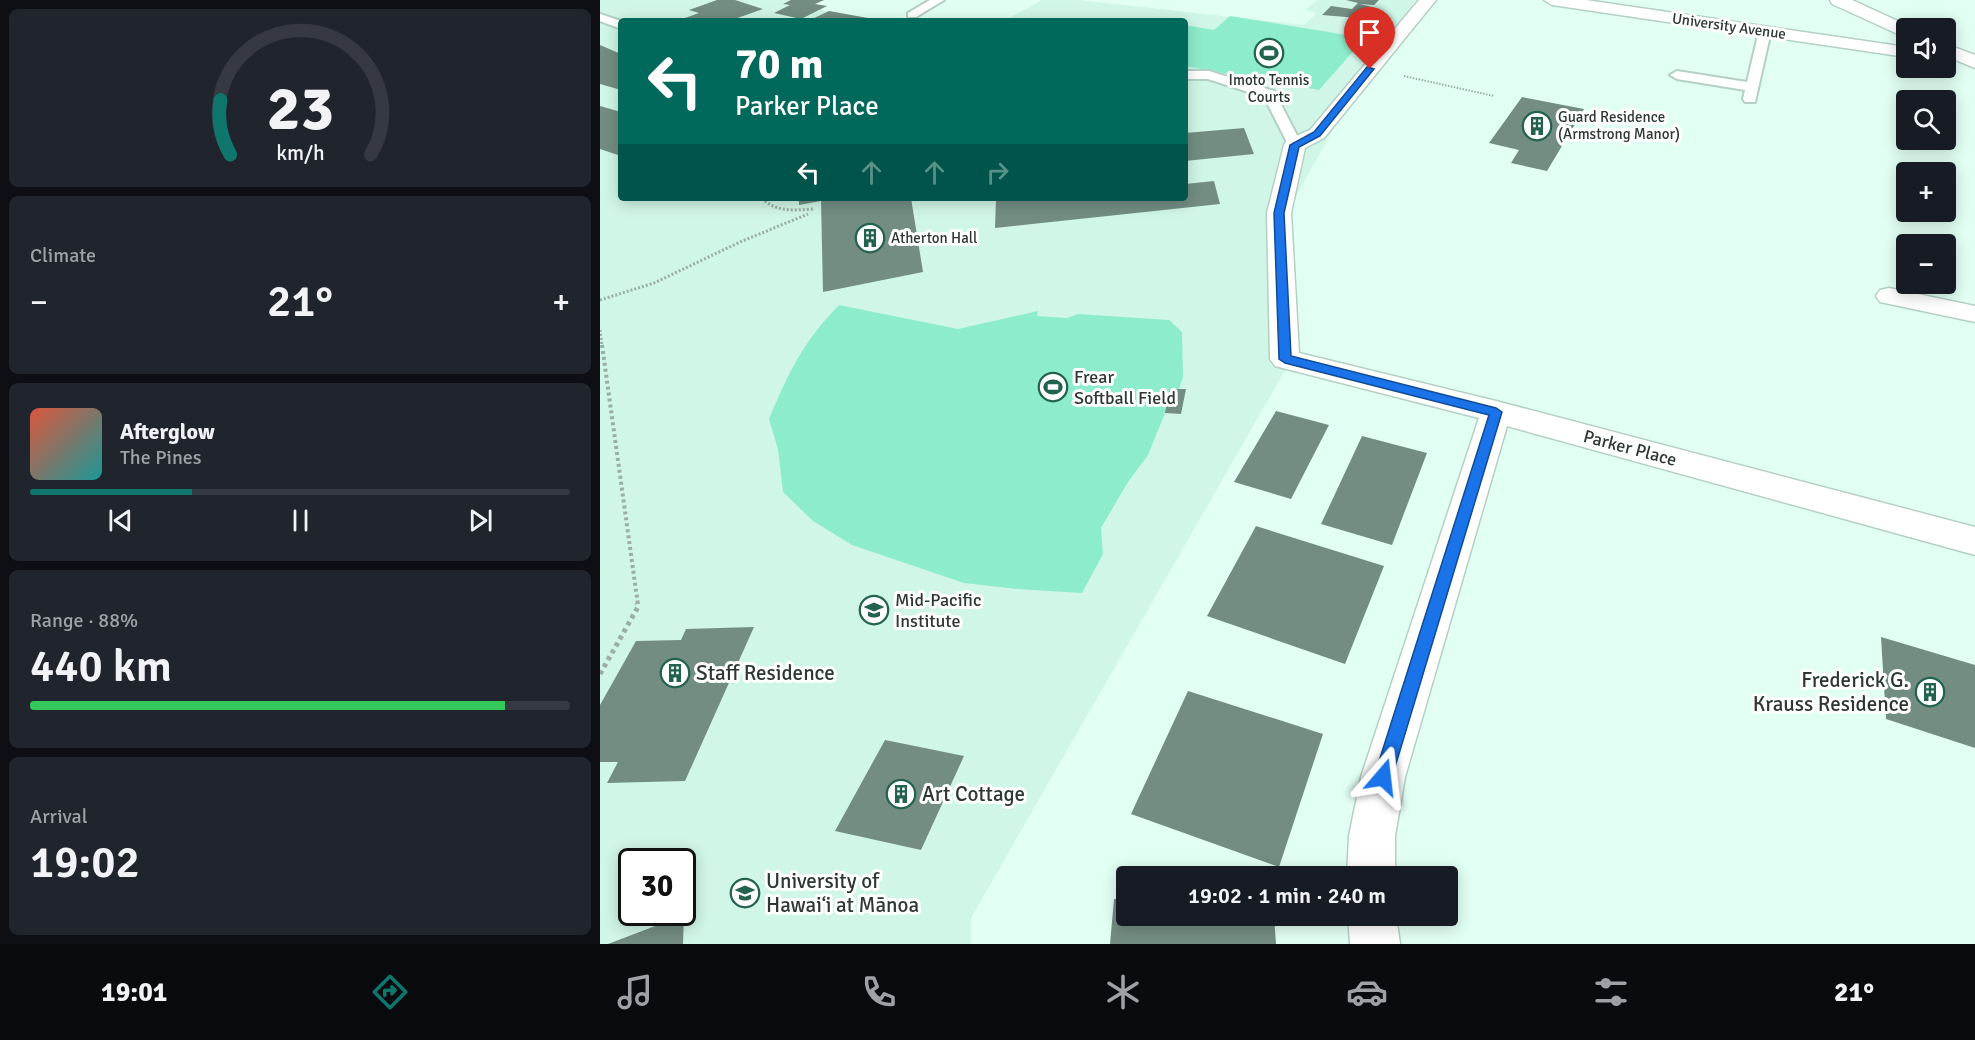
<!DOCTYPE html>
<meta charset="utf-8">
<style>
body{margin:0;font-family:Signika,sans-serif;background:#20242c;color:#f1f3f6;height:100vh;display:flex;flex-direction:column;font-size:22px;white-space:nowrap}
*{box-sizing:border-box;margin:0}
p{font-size:20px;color:#9ea1a6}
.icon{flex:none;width:33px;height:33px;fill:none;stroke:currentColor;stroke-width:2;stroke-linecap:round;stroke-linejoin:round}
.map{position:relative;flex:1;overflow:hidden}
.panel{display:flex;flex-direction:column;gap:9px;padding:9px;background:#0d0f14;width:600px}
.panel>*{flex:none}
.hud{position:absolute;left:18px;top:18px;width:570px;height:183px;border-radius:6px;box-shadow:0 3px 15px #0003;background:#00695c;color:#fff;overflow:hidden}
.controls{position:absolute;left:1296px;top:18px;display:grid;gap:12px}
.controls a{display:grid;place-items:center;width:60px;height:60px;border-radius:6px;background:#171b24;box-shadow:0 3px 15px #0003;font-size:30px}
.speed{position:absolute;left:18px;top:848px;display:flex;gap:12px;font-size:30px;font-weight:700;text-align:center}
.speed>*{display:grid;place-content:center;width:78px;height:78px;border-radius:50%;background:#171b24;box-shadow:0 3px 15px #0003;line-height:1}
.speed .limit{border:3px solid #111;border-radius:9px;background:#fff;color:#111}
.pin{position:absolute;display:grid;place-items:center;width:51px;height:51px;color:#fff;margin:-62px -26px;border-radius:50% 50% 50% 0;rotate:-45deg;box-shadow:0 0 6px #0007}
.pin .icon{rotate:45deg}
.me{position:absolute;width:66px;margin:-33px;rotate:17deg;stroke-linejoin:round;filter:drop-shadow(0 0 4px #0008)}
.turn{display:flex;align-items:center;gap:21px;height:126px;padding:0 18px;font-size:27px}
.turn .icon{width:78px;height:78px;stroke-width:2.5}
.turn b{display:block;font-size:42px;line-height:51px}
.lanes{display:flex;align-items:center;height:57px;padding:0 18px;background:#0003;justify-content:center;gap:30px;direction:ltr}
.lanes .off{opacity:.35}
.big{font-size:45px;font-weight:600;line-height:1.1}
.panel .tile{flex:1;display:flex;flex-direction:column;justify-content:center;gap:9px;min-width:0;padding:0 21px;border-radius:9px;background:#20242c}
.panel .dial{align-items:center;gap:0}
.dial svg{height:156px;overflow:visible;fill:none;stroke:#363941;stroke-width:7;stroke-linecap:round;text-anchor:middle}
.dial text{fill:#f1f3f6;stroke:none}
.song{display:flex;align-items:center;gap:18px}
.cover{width:72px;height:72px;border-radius:9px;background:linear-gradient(135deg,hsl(10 70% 55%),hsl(180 70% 35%))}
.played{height:6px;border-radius:3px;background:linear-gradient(90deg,#0f766e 30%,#363941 30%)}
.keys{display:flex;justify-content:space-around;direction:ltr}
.heat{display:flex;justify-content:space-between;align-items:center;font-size:33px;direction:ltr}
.charge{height:9px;border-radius:4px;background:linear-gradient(90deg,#34c759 88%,#363941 0)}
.trip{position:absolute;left:516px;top:866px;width:342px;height:60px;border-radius:6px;background:#171b24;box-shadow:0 3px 15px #0003;font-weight:600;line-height:60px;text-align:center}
.tabs{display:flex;height:96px;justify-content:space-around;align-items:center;background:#090b0e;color:#9ea1a6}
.tabs .icon{width:42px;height:42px}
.tabs .on{color:#0f766e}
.tabs b{font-size:27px;color:#f1f3f6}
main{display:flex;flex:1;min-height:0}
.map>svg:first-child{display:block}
</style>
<main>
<section class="panel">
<div class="tile dial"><svg viewBox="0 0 100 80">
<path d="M14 69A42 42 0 1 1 86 69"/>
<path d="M14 69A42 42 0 0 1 9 41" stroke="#0f766e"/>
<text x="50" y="56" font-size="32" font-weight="700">23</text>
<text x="50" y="72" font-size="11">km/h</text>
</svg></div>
<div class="tile"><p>Climate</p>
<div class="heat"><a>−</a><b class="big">21°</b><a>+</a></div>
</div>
<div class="tile">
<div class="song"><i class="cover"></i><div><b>Afterglow</b><p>The Pines</p></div></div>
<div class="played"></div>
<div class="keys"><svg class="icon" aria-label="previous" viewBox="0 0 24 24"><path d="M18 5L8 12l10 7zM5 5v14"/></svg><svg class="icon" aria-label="pause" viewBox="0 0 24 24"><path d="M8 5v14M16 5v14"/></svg><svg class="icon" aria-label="next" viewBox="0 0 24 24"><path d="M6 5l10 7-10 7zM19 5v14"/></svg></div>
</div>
<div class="tile"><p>Range · 88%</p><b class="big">440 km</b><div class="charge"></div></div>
<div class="tile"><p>Arrival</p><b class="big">19:02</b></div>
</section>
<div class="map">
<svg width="1375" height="944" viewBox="0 0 1375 944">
<rect width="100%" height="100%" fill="#e2fff4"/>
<path fill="#d0f6e7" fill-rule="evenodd" d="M 0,0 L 204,0 L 244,21 L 21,21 L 21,198 L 585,198 L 585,21 L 404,21 L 442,0 L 479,0 L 704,25 L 717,13 L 705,10 L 717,0 L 815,0 L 734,128 L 686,214 L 691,360 L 371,918 L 371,944 L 0,944 ZM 32,861 L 82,861 L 82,912 L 32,912 Z"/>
<path fill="#8deccc" d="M 630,16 L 765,38 L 719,90 L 585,66 L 585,25 L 614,30 Z
M 239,305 L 358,329 L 438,311 L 437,316 L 467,318 L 478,314 L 569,320 L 582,332 L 583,377 L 577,395 L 565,413 L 548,455 L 528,482 L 501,528 L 503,554 L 482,593 L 417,589 L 364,583 L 252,545 L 213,521 L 183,492 L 178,449 L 169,419 C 189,372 202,343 239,305 Z"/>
<path fill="#738d83" d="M 117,0 L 135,0 L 163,9 L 129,21 L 95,21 L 85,18 L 99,13 L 89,10 Z
M 191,0 L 224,0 L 215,4 L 227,6 L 201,19 L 174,13 L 190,5 L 183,4 Z
M 746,0 L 779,0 L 774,5 L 760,4 L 779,9 L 776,12 L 755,11 L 775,14 L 770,19 L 722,15 L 731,6 L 752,9 L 758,3 Z
M 229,11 L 268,18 L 263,21 L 208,21 Z
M 0,45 L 21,54 L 21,90 L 0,84 Z
M 922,97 L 984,109 L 947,171 L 911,163 L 919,150 L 889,143 Z
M 0,106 L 21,112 L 21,156 L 0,149 Z
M 644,128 L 654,154 L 585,161 L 585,133 Z
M 614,181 L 620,204 L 395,228 L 396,199 L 585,198 L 585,184 Z
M 199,198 L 311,198 L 323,272 L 223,292 L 221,201 L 199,205 Z
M 570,389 L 586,389 L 581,414 L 565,413 Z
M 676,411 L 729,425 L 691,499 L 634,482 Z
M 762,436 L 827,453 L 792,545 L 721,524 Z
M 656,526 L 784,566 L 745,664 L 607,616 Z
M 154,627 L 85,781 L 7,783 L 18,762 L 0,762 L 0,705 L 36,641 L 81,640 L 86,629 Z
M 1281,637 L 1375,665 L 1375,748 L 1286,719 Z
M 588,691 L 723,734 L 679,867 L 531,814 Z
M 285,740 L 364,756 L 321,850 L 235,831 Z
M 526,898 L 526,915 L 674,915 L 676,944 L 510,944 L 514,899 Z
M 84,915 L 83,944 L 8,944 Z"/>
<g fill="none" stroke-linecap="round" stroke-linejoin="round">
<g stroke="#b4d0c5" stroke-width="4">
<path id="lane" d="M 330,0 L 344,0 L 316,17 L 308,17 L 308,13 Z
M 0,14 L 21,21 L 21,29 L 0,21 Z
M 1165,27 L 1171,31 L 1155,102 L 1145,102 L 1143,99 L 1145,90 L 1077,79 L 1070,75 L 1077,71 L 1147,82 L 1159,31 Z
M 585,71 L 609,71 L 674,91 L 702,145 L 700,148 L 690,148 L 664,97 L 608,79 L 585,79 Z"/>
</g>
<g stroke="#b4d0c5" stroke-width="3">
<path id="street" d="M 819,0 L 836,0 L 724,138 L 705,148 L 691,213 L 699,353 L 896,401 L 1375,527 L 1375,555 L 907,426 L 805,777 L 795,836 L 795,876 L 747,876 L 749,836 L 761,777 L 879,418 L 675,366 L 670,359 L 667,213 L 684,145 L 687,140 L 710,130 Z
M 1289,288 L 1375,306 L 1375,322 L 1280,302 L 1276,296 L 1280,290 Z
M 748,915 L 796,915 L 800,944 L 750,944 Z"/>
</g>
<g stroke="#b4d0c5" stroke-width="3">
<path id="secondary" d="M 944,0 L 986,0 L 1306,47 L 1306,57 L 952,5 Z
M 1230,0 L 1252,0 L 1313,28 L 1306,28 L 1306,36 L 1300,35 L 1232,4 Z
M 1346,44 L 1375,55 L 1375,68 L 1346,56 Z"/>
</g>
<path stroke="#98aea6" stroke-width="2" stroke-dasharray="1.5 1.5" stroke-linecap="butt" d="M 804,76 L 894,96"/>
<path stroke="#98aea6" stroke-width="3" stroke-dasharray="2 2" stroke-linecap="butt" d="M 162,198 C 176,213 195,210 214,209
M 0,300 L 54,283 L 140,242 L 208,214
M 0,330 L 2,346"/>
<path stroke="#98aea6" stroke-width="4" stroke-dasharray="3 3" stroke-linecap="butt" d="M 2,345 L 38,605"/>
<path stroke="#98aea6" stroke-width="5" stroke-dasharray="4 4" stroke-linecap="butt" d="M 0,674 L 38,607 L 37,603"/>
<use href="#lane" fill="#fff" fill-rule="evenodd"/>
<use href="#street" fill="#fff" fill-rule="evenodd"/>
<use href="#secondary" fill="#fff" fill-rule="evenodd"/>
</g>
<path fill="#1a73e8" stroke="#114b97" stroke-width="1.5" d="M 767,67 L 774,69 L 720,136 L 699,147 L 684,213 L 691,356 L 896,408 L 902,412 L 792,777 L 789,783 L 783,786 L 776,783 L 774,777 L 889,415 L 685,363 L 679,359 L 674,213 L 690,145 L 714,132 Z"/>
<defs>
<g id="stadium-ring" transform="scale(1.5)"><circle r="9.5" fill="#fff" stroke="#23624f" stroke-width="1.5"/><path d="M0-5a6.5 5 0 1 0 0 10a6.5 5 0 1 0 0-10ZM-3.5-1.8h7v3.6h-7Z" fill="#23624f"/></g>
<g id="building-ring" transform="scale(1.5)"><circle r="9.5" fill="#fff" stroke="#23624f" stroke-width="1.5"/><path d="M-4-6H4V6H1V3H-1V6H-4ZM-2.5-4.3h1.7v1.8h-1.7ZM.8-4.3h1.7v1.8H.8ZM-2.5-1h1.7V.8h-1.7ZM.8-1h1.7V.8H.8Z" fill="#23624f"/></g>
<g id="school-ring" transform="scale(1.5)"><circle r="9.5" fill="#fff" stroke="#23624f" stroke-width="1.5"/><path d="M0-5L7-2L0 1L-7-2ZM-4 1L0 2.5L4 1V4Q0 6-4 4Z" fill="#23624f"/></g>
<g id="university-ring" transform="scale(1.5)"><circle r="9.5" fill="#fff" stroke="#23624f" stroke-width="1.5"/><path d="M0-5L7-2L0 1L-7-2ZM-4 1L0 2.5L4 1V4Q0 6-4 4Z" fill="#23624f"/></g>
</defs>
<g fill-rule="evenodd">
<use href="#stadium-ring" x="669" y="53"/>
<use href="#building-ring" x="937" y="126"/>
<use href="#building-ring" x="270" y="238"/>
<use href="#stadium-ring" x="453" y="387"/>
<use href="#school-ring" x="274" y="610"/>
<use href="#building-ring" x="75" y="673"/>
<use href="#building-ring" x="1330" y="692"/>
<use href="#building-ring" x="301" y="794"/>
<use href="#university-ring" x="145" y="893"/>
</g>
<g text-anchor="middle" stroke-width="6" stroke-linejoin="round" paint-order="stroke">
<g font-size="15" fill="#2d3834" stroke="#fff">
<text transform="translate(1129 26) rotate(8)" y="5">University Avenue</text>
</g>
<g font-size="15" fill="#2d3834" stroke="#fff" text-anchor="start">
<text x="669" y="85" text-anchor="middle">Imoto Tennis<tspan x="669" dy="17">Courts</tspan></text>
<text x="958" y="122">Guard Residence<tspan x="958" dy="17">(Armstrong Manor)</tspan></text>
<text x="291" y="243">Atherton Hall</text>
</g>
<g font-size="18" fill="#2d3834" stroke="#fff" text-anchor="start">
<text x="474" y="383">Frear<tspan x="474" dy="21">Softball Field</tspan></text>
<text x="295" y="606">Mid-Pacific<tspan x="295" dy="21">Institute</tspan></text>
</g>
<g font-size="18" fill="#2d3834" stroke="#fff">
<text transform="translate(1030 448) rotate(15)" y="6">Parker Place</text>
</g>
<g font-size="21" fill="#2d3834" stroke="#fff" text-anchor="start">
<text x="96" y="680">Staff Residence</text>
<text x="1309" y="687" text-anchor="end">Frederick G.<tspan x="1309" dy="24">Krauss Residence</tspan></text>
<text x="322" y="801">Art Cottage</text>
<text x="166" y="888">University of<tspan x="166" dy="24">Hawaiʻi at Mānoa</tspan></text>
</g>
</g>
</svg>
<div class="controls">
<a><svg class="icon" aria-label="sound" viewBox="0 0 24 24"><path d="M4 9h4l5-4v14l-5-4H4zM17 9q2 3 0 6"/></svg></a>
<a><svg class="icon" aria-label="search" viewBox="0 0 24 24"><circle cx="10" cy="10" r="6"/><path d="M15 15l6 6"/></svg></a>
<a>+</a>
<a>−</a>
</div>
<div class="speed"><div class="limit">30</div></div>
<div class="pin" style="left:770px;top:69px;background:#d93025"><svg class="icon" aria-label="arrive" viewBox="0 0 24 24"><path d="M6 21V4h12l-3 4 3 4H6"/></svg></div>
<svg class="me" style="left:783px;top:777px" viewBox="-20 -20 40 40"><path d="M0-17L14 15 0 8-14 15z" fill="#1a73e8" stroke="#fff" stroke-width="4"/></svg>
<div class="trip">19:02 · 1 min · 240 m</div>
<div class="hud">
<div class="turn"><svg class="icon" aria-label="left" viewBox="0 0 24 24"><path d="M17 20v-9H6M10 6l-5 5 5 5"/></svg><div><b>70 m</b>Parker Place</div></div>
<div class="lanes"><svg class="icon" aria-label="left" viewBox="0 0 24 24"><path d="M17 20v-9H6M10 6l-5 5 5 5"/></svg><svg class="icon off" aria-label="ahead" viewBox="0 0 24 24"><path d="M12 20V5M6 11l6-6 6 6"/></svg><svg class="icon off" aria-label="ahead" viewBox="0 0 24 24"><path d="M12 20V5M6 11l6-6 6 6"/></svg><svg class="icon off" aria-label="right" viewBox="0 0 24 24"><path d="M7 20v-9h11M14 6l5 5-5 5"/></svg></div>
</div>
</div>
</main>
<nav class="tabs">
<b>19:01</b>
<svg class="icon on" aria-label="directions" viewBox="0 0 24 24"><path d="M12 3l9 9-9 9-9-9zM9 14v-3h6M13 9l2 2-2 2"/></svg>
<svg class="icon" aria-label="music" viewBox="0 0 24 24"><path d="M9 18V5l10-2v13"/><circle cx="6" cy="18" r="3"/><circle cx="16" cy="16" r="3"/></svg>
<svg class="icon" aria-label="phone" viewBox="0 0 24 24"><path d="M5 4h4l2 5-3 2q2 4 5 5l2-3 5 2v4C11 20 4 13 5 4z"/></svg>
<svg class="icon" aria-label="climate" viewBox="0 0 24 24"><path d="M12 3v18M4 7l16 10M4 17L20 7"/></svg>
<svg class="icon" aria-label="car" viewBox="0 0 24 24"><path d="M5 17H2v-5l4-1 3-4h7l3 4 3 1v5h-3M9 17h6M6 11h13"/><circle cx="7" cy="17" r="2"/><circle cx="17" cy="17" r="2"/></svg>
<svg class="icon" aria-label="filters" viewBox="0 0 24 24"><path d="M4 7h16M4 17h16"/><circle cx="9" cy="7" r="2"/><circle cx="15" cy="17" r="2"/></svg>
<b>21°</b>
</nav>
